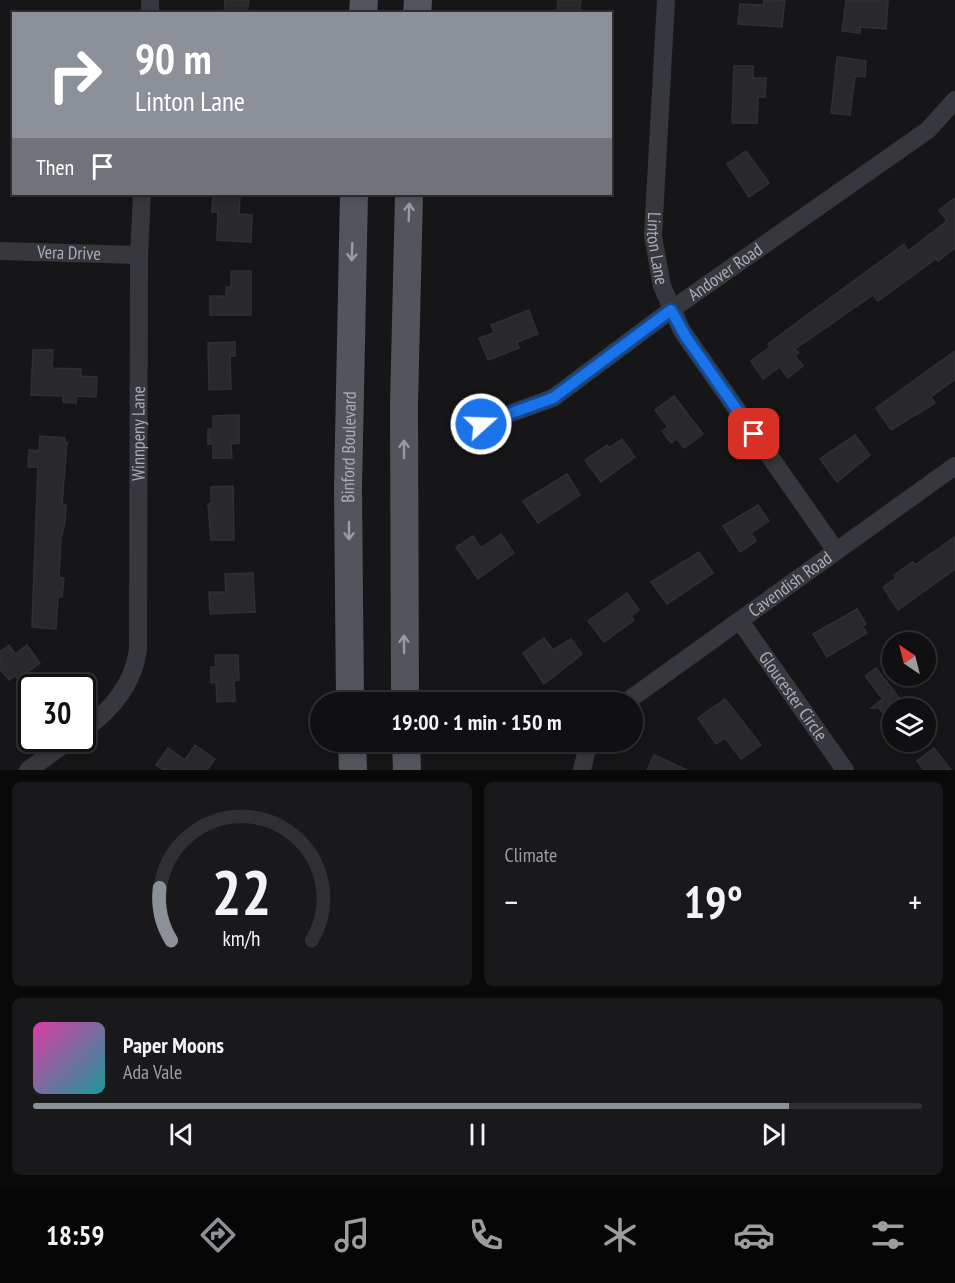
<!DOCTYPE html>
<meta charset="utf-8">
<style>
body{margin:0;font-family:"PT Sans Narrow",sans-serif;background:#19191b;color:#f1f3f6;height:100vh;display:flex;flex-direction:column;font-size:22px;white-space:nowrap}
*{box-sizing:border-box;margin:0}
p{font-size:20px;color:#9c9d9f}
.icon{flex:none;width:33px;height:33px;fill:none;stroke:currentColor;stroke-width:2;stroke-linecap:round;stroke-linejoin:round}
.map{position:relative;height:770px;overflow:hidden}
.sheet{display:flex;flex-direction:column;gap:12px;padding:12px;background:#09090a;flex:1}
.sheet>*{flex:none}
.guide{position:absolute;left:12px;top:12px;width:600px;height:183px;border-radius:0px;box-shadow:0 3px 9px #0003,0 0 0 2px #303032;background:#8c9099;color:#fff;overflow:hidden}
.needle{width:39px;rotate:325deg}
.buttons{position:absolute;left:882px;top:632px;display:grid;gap:12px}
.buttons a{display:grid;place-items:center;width:54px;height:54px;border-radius:50%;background:#101012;box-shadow:0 3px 9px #0003,0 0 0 2px #303032;font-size:30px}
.speed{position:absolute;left:18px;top:674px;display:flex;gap:12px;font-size:30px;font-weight:700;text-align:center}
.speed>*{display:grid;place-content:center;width:78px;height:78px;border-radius:50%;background:#101012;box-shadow:0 3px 9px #0003,0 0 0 2px #303032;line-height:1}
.speed .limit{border:3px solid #111;border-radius:9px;background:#fff;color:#111}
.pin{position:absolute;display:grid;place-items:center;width:51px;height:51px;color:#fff;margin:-26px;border-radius:12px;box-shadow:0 3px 9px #0006}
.me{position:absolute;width:66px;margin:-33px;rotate:70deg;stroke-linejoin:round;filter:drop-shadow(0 0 4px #0008)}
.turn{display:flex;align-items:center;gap:21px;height:126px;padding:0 24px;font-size:27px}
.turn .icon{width:78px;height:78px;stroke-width:2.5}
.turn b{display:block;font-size:42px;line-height:51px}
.then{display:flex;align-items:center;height:57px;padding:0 24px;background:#0003;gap:12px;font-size:22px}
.big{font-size:45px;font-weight:800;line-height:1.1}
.sheet .card{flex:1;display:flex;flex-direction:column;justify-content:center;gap:9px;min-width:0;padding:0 21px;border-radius:9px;background:#19191b}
.sheet .dial{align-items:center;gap:0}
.dial svg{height:156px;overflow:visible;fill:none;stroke:#303032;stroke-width:7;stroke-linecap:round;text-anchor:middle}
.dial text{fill:#f1f3f6;stroke:none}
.song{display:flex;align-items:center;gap:18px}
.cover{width:72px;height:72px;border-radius:9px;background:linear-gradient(135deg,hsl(320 70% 55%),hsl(180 70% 35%))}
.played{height:6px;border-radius:3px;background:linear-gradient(90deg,#8c9099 85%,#303032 85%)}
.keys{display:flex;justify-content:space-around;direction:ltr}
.heat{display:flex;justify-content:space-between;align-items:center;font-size:33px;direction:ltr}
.sheet .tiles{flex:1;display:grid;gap:12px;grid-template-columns:1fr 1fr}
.card:last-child{grid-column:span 2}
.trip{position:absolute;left:310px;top:692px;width:333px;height:60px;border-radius:30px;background:#101012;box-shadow:0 3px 9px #0003,0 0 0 2px #303032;font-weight:800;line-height:60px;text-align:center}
.dock{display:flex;height:96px;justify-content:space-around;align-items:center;background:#060607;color:#9c9d9f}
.dock .icon{width:42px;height:42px}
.dock .active{color:#8c9099}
.dock b{font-size:27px;color:#f1f3f6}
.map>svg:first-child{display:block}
</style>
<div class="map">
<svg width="955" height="770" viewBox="0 0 955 770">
<rect width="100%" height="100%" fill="#161618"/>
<path fill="#29292c" stroke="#303034" stroke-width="1.5" d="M 225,0 L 249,0 L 247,14 L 224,14 Z
M 558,0 L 581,0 L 579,14 L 557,14 Z
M 764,0 L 785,0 L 782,27 L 738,24 L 740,4 L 764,5 Z
M 846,0 L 888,0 L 886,29 L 860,27 L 860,33 L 842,31 Z
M 837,57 L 866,61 L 865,77 L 855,76 L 850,115 L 831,113 Z
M 734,66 L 753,66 L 753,78 L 766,78 L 765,97 L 758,97 L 757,123 L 732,123 Z
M 746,151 L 769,183 L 749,197 L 727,164 Z
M 213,194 L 240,195 L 239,214 L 252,215 L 251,242 L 217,240 L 218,212 L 212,212 Z
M 955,198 L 955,248 L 938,261 L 937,258 L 878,301 L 873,295 L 795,349 L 799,353 L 795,356 L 803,366 L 788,378 L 780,367 L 763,379 L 751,361 L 770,347 L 768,344 L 904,244 L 908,251 L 947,221 L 939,210 Z
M 231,271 L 251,271 L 251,315 L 210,315 L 210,296 L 226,296 L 226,287 L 231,287 Z
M 529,310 L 538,334 L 517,342 L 519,348 L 488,360 L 479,338 L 494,333 L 491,325 Z
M 235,342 L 235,356 L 230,356 L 231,389 L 209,390 L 208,343 Z
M 33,350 L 53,350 L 52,368 L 81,369 L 81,376 L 97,377 L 96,397 L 76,396 L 76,403 L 63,402 L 63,396 L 31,395 Z
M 955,351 L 955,379 L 931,397 L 935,403 L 891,430 L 876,408 Z
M 674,396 L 703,434 L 684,448 L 677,439 L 671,443 L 662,431 L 668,427 L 655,410 Z
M 239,415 L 239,443 L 231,444 L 232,458 L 213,458 L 213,444 L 208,444 L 208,429 L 213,429 L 213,416 Z
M 855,435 L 870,455 L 837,482 L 820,459 Z
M 40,436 L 65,438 L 64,442 L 67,442 L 62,505 L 66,505 L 65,523 L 61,538 L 59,577 L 64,578 L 62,597 L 58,597 L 56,629 L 32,627 L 38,467 L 28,467 L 29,450 L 39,451 Z
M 622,439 L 635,457 L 601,482 L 585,460 L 607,445 L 609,448 Z
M 567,474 L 580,495 L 538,523 L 523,501 Z
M 233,486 L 234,540 L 211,540 L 208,504 L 211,504 L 211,487 Z
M 758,505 L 769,521 L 751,533 L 756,541 L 740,552 L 723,526 Z
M 501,534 L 514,553 L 478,579 L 456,547 L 473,536 L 481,548 Z
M 955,537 L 955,569 L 898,610 L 883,587 L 896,578 L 894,575 L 913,562 L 915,565 Z
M 699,552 L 713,573 L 667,604 L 651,582 Z
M 253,573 L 255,612 L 210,614 L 209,592 L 226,592 L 225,574 Z
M 627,593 L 639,610 L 631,616 L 634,620 L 604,642 L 588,621 Z
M 857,609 L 866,624 L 862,626 L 867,633 L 827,657 L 813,634 Z
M 544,638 L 553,650 L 571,639 L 582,654 L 544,684 L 523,653 Z
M 9,645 L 15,654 L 27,645 L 40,663 L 18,679 L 15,676 L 9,680 L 0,669 L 0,652 Z
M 215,655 L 238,655 L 239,680 L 234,681 L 235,701 L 217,702 L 216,682 L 211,683 L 211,667 L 216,667 Z
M 876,668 L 907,708 L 892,708 L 892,726 L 879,708 L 871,708 L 883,699 L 865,676 Z
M 725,699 L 761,745 L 741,759 L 725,738 L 716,744 L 698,718 Z
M 195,745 L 215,759 L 207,770 L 164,770 L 156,765 L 168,748 L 185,760 Z
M 934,748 L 951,770 L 924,770 L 917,761 Z
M 654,755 L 687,770 L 647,770 Z"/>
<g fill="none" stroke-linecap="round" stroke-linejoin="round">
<g stroke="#37383d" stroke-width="18">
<path id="s1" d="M 666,0 L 653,236 L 662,286 L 682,331 L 836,551"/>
<path d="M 150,14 L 150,0"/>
<path id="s2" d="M 0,251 L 139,255"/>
<path id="s3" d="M 481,424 L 553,398 L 671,310 L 928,130 L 955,100"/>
<path id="s4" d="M 740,621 L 845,770"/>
<path id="s5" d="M 626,702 L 955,466"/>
<path id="s6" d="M 82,731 C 111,711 133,686 138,650 L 139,255 L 142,194"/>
<path d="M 28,770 L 73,738"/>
<path d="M 582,770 L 589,741"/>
</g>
<g stroke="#53555c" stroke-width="28">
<path d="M 363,14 L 364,0"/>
<path d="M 417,14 L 418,0"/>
<path id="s7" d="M 350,702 L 348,488 L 354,194"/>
<path d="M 405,702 L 404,405 L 409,194"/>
<path d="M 352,741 L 353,770"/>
<path d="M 406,741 L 407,770"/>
</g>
</g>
<defs><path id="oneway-shaft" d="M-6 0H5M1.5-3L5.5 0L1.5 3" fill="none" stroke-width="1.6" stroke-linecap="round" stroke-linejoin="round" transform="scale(1.5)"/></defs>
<g stroke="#979ba6">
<use href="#oneway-shaft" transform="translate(409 212) rotate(-88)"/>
<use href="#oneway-shaft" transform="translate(352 252) rotate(92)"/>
<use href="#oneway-shaft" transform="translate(404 449) rotate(-90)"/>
<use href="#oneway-shaft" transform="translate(349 531) rotate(90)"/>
<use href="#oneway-shaft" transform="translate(404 644) rotate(-91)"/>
</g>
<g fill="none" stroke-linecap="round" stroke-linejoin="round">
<g stroke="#114b97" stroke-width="15">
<path id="route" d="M 481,424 L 553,398 L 671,310 L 686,337 L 754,434"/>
</g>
<use href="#route" stroke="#1a73e8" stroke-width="10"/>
</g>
<g text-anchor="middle" stroke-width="6" stroke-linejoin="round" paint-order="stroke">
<g font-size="18" fill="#a8adb8" stroke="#111113">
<text dy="6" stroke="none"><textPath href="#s1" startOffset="249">Linton Lane</textPath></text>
<text dy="6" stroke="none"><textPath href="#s2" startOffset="69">Vera Drive</textPath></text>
<text dy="6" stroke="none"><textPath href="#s3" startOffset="290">Andover Road</textPath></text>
<text dy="6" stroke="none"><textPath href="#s6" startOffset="318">Winnpeny Lane</textPath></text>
<text dy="6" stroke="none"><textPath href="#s7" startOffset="255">Binford Boulevard</textPath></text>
<text dy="6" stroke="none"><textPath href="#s5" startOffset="202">Cavendish Road</textPath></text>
<text dy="6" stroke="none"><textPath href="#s4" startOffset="92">Gloucester Circle</textPath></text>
</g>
</g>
</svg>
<div class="buttons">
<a><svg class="needle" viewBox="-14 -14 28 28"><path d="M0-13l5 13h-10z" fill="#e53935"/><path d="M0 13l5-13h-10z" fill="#9c9d9f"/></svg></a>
<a><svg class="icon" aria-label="layers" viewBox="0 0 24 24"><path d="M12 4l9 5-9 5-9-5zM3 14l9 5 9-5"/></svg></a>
</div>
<div class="speed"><div class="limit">30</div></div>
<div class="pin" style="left:754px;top:434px;background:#d93025"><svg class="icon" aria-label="arrive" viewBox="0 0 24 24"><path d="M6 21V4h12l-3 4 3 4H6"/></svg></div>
<svg class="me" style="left:481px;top:424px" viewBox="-20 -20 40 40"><circle r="17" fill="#1a73e8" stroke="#fff" stroke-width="3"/><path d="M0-11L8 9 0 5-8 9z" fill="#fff"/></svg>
<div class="trip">19:00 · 1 min · 150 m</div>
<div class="guide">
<div class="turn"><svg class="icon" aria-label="right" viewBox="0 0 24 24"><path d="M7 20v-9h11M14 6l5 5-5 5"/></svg><div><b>90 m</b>Linton Lane</div></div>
<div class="then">Then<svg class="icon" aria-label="arrive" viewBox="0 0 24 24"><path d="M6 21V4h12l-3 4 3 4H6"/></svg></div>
</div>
</div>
<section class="sheet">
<div class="tiles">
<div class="card dial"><svg viewBox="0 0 100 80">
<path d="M14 69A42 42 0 1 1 86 69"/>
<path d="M14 69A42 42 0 0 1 8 42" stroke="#8c9099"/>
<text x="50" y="56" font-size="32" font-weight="700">22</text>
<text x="50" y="72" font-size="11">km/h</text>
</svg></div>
<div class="card"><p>Climate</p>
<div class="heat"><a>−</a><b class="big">19°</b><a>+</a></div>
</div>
<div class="card">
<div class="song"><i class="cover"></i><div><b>Paper Moons</b><p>Ada Vale</p></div></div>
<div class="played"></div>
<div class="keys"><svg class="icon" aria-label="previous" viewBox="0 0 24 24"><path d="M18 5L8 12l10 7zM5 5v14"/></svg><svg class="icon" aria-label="pause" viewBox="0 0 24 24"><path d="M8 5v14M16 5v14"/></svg><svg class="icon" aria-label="next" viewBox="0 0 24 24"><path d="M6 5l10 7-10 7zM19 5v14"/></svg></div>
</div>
</div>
</section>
<nav class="dock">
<b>18:59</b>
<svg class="icon active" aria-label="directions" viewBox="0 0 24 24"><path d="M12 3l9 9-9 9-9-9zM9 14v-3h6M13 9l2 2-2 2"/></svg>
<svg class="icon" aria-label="music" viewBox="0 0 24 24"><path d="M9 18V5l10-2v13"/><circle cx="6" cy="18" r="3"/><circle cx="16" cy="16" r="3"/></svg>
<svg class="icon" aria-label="phone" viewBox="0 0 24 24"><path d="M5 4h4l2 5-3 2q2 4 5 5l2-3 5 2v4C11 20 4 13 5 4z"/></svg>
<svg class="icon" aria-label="climate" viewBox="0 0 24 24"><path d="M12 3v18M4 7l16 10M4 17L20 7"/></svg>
<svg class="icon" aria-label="car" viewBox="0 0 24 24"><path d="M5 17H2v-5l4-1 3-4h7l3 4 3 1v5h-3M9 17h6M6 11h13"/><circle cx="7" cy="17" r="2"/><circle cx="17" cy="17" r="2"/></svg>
<svg class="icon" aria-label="filters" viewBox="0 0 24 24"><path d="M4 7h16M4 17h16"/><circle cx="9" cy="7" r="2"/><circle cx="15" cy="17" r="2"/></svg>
</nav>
